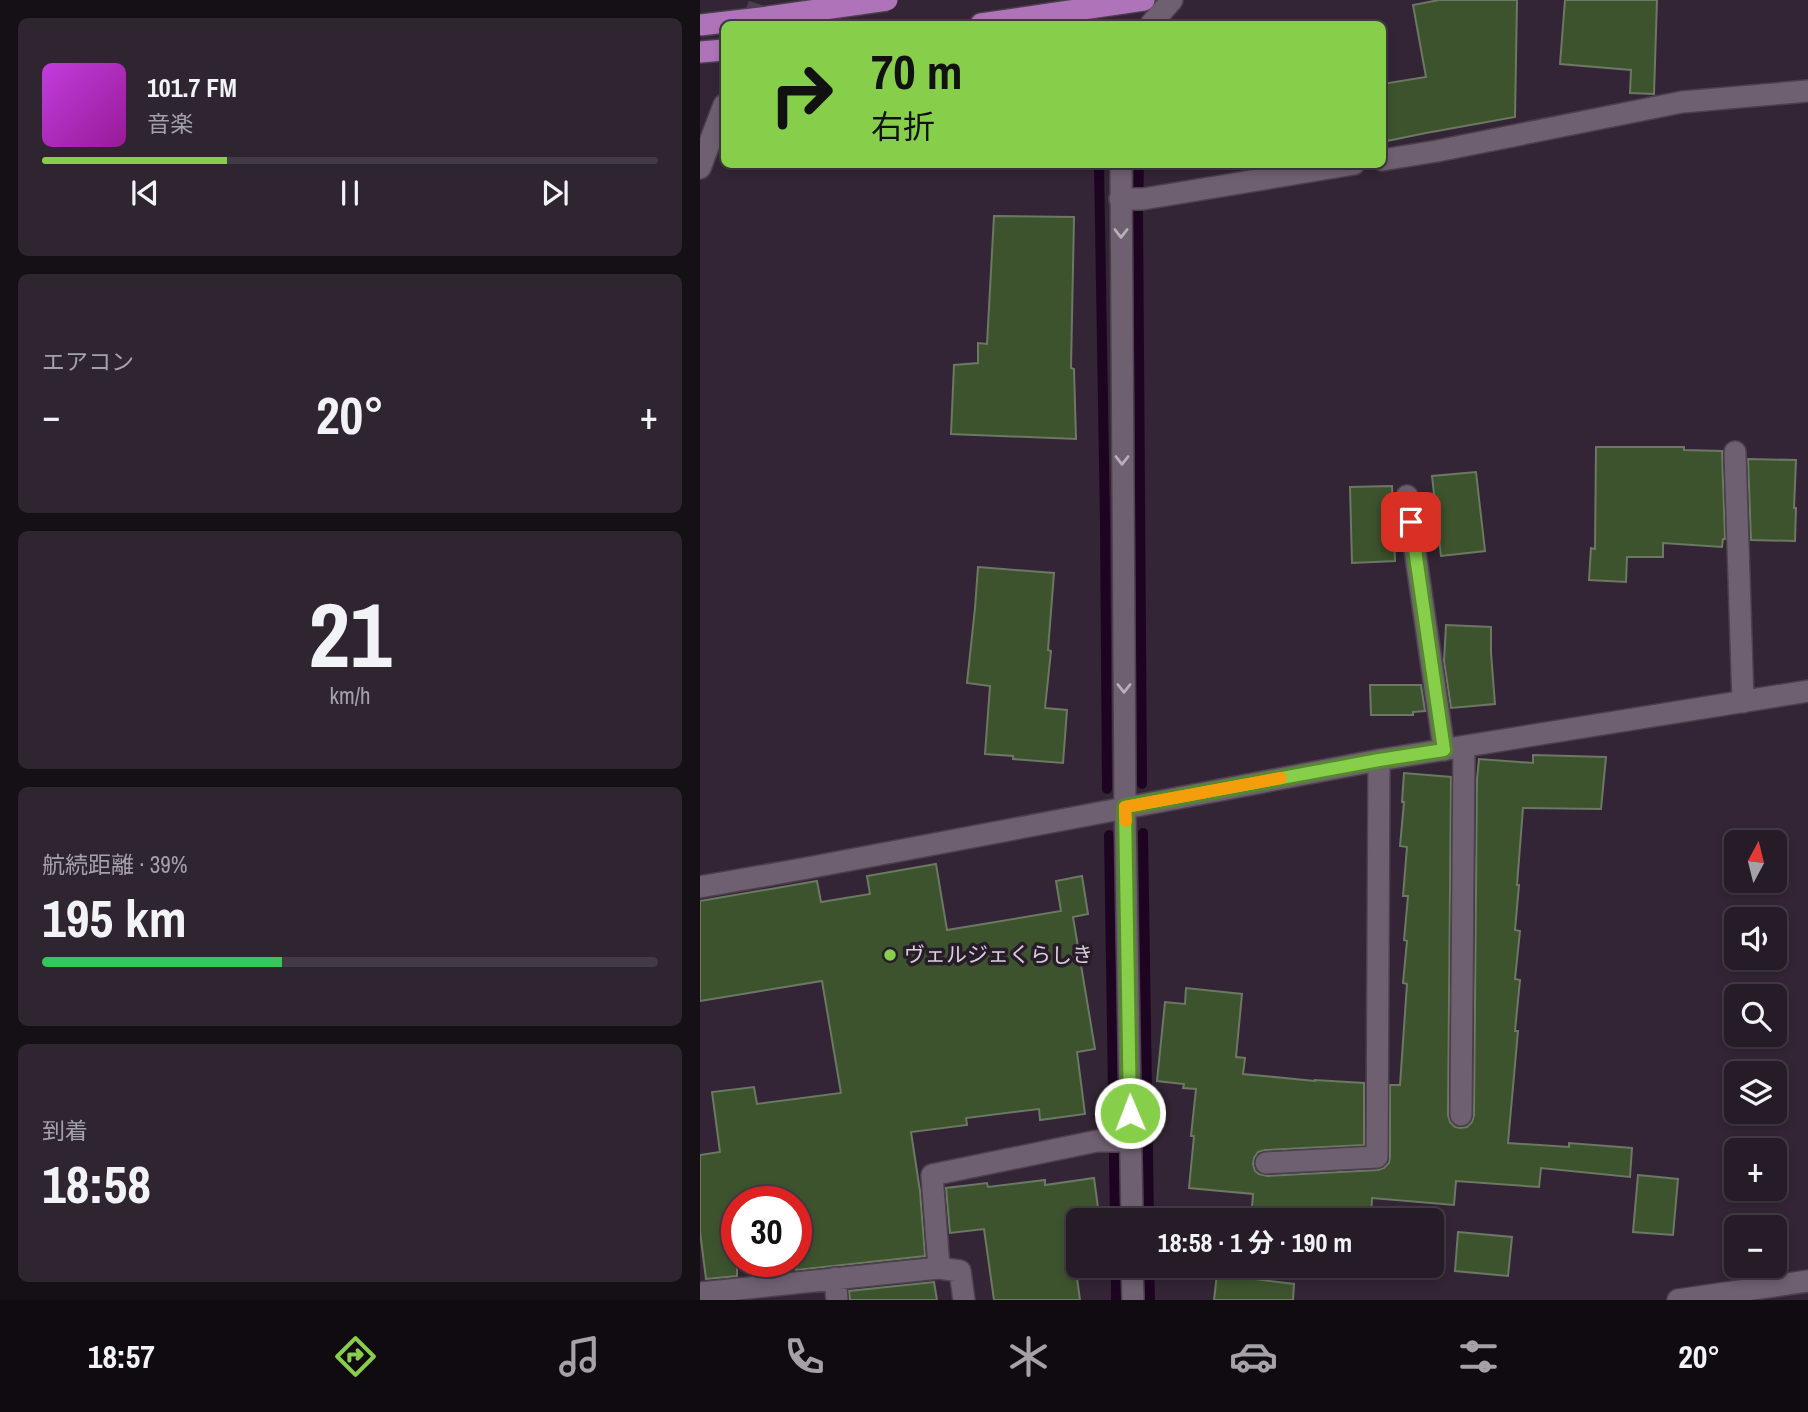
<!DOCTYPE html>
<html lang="ja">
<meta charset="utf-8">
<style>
body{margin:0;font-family:"Archivo Narrow","Noto Sans JP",sans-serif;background:#2e2530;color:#f1f3f6;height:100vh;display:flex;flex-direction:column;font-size:26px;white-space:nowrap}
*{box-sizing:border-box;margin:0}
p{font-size:23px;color:#a4a1a8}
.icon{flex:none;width:38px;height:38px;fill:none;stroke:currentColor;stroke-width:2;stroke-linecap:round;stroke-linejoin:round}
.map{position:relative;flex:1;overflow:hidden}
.side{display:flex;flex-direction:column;gap:18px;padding:18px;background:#150f16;width:700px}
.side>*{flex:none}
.hud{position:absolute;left:21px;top:21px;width:665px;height:147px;border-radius:10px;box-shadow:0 4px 10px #0003,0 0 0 2px #423a45;background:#87cf4b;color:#111;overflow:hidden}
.needle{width:46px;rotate:7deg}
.controls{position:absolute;left:1024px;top:830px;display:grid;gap:14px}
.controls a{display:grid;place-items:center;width:63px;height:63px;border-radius:10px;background:#261c28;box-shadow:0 4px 10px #0003,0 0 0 2px #423a45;font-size:35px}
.speed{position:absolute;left:21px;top:1186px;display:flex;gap:14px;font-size:35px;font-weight:700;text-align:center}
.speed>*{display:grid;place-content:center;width:91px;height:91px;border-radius:50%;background:#261c28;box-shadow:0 4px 10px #0003,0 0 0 2px #423a45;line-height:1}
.speed .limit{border:10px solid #d22;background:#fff;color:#111}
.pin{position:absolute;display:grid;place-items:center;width:60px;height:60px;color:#fff;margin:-30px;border-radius:14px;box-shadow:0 4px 10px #0006}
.me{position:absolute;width:77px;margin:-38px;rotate:359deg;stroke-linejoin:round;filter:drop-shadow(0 0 5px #0008)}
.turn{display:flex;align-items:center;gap:24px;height:147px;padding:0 35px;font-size:32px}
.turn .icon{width:91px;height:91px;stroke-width:2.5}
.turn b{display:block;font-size:49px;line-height:60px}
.big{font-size:52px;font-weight:700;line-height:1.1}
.side .widget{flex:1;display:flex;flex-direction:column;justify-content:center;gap:10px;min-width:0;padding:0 24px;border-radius:10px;background:#2e2530}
.side .dial{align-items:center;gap:0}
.dial b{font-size:91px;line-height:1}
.song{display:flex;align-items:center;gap:21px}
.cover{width:84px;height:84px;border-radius:10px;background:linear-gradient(135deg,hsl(290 70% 55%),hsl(300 70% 35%))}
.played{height:7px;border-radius:4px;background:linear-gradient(90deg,#87cf4b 30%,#423a45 30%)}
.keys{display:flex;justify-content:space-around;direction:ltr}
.heat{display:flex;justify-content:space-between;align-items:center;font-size:38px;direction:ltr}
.charge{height:10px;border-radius:5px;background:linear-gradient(90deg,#34c759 39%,#423a45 0)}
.trip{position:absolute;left:366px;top:1208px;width:378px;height:70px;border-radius:10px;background:#261c28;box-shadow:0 4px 10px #0003,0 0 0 2px #423a45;font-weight:700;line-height:70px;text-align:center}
.tabs{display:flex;height:112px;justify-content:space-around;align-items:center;background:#0f0b10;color:#a4a1a8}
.tabs .icon{width:49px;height:49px}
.tabs .current{color:#87cf4b}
.tabs b{font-size:32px;color:#f1f3f6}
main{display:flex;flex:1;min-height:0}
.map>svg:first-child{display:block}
</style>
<main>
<section class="side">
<div class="widget">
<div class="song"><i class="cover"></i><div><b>101.7 FM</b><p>音楽</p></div></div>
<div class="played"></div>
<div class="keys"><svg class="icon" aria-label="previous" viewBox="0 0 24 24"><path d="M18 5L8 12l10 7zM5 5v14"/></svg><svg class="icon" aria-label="pause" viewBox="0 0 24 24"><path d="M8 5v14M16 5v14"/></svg><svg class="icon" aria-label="next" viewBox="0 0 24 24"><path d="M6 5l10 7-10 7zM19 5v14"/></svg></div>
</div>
<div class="widget"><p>エアコン</p>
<div class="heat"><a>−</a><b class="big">20°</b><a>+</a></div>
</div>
<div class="widget dial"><b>21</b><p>km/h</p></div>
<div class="widget"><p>航続距離 · 39%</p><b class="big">195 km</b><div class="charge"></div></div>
<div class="widget"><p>到着</p><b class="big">18:58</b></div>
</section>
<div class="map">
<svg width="1108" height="1300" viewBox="0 0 1108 1300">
<rect width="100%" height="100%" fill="#332535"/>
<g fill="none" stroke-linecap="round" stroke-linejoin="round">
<path stroke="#1d0522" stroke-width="10" d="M 399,164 L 405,522 L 407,789
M 439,164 L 438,210 L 442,784
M 443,833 L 449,1220
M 409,835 L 415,1220
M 416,1265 L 416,1300
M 449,1265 L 450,1300"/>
</g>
<path fill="#3d532d" stroke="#6c7864" stroke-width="2" d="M 739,0 L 817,0 L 815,117 L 726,133 L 682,142 L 682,84 L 726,77 L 713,5 Z
M 865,0 L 957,0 L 954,94 L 930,93 L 931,70 L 860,64 Z
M 294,216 L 374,217 L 371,368 L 374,369 L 376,439 L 251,434 L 254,365 L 278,363 L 278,343 L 287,344 Z
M 896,447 L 984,447 L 984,450 L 1022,451 L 1025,539 L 1023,539 L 1022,547 L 963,543 L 963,557 L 927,557 L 926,582 L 889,580 L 891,548 L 895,549 Z
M 1048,459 L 1096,460 L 1094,508 L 1096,508 L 1095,541 L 1051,540 Z
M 776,472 L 785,551 L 741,556 L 732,476 Z
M 692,486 L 695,561 L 652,563 L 650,487 Z
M 278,567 L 354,573 L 348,650 L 351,651 L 345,708 L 367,710 L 363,763 L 313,759 L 313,756 L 285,754 L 290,686 L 267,683 L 275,608 Z
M 746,625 L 791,627 L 791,653 L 795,704 L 751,708 L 744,661 Z
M 670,685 L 721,685 L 725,711 L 713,712 L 713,715 L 671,715 Z
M 833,755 L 906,757 L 901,809 L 823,808 L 817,885 L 819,885 L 815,930 L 820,931 L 815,979 L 820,980 L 815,1031 L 818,1031 L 808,1143 L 869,1147 L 869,1143 L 932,1148 L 930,1177 L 841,1168 L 839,1187 L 756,1181 L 754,1205 L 672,1198 L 671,1220 L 599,1215 L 599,1218 L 576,1216 L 576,1220 L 551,1220 L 553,1194 L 489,1188 L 494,1136 L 491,1136 L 496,1089 L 483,1088 L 484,1084 L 457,1081 L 465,1002 L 485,1004 L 486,988 L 542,994 L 536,1057 L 545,1058 L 543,1074 L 615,1081 L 615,1080 L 664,1083 L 664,1145 L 565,1150 L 558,1152 L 554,1158 L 553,1164 L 555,1171 L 559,1174 L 567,1176 L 678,1170 L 684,1168 L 689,1163 L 690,1157 L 690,1085 L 700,1085 L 707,984 L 703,983 L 707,941 L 704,940 L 708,896 L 703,896 L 707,847 L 700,846 L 704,802 L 702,802 L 704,773 L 751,777 L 748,1115 L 750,1122 L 755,1127 L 760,1128 L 767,1127 L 772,1122 L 774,1115 L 777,779 L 779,759 L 833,763 Z
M 236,864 L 247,930 L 361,911 L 356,881 L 382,876 L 388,914 L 373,917 L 395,1049 L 377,1052 L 385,1114 L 340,1120 L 339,1109 L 266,1118 L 267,1125 L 211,1132 L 220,1191 L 225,1256 L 96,1270 L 96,1202 L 37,1202 L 37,1276 L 6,1279 L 0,1232 L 0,1155 L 20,1152 L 12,1092 L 54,1087 L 57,1104 L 141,1093 L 122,981 L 0,1001 L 0,901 L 117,881 L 121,902 L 170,894 L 167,876 Z
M 938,1175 L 978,1179 L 973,1235 L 933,1232 Z
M 394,1178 L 399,1215 L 369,1219 L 380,1300 L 294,1300 L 284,1229 L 250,1233 L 246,1188 L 287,1183 L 288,1187 L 345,1180 L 345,1185 Z
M 758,1232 L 812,1237 L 808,1276 L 755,1271 Z
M 518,1265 L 547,1265 L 546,1278 L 594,1284 L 593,1300 L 514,1300 Z
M 234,1282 L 237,1300 L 150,1300 L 149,1291 Z"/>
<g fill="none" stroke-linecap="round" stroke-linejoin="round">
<path stroke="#4c3f4e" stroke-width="21" stroke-dasharray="21 10" stroke-linecap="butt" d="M 52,24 L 60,0"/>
<g stroke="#4c404d" stroke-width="24">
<path id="minor" d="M 451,24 L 472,0
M 682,160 L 737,151 L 982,102 L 1108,91
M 421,164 L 425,807 L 432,1220
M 0,168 L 24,105
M 420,199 L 443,199 L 654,164
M 1035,452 L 1043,702
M 707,496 L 744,750
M 0,887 L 102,869 L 679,760 L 1108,691
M 761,1115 L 764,747
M 566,1163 L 677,1157 L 679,760
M 432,1265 L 433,1300
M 135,1278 L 137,1300
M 0,1293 L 239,1268
M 264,1300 L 260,1271 L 239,1268 L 232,1175 L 397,1141 L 430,1141
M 978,1300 L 1108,1281"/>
</g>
<g stroke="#4c404d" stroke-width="24">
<path id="highway" d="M 281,24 L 444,0
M 0,52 L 24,50"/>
</g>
<use href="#minor" stroke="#6f6071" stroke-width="21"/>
<use href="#highway" stroke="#af73b9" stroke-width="21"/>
<g stroke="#4c404d" stroke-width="24" stroke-linecap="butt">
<path id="highway-bridge" d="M 0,25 L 68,17 L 187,0"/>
</g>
<use href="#highway-bridge" stroke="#af73b9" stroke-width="21"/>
</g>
<defs><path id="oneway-chevron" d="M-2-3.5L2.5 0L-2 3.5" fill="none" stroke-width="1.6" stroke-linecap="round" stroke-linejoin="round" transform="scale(1.75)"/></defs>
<g stroke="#b9aeba">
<use href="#oneway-chevron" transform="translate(421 233) rotate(90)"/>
<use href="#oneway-chevron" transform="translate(422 460) rotate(90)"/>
<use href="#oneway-chevron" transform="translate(424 688) rotate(90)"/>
</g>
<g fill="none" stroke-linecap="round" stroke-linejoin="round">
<g stroke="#588731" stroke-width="18">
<path id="route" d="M 430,1113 L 425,807 L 679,760 L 744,750 L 711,522"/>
</g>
<use href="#route" stroke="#87cf4b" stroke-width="12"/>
<path stroke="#f59e0b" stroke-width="12" d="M 426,821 L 425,807 L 581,778"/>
</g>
<circle fill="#87cf4b" stroke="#281c2b" stroke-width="2.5" cx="190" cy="955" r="7"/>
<g text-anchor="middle" stroke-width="7" stroke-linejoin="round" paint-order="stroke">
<g font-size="21" fill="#d9d0da" stroke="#281c2b" text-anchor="start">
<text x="204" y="962">ヴェルジェくらしき</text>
</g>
</g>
</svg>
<div class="controls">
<a><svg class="needle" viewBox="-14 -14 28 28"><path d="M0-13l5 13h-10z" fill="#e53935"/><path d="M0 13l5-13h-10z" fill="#a4a1a8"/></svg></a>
<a><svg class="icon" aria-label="sound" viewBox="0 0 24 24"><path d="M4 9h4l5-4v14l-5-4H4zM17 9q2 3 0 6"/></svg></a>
<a><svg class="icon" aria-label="search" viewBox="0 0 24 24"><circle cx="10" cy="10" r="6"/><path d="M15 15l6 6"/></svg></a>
<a><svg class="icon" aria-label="layers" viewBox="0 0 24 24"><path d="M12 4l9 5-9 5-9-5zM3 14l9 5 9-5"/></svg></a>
<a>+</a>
<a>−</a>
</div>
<div class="speed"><div class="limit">30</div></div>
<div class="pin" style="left:711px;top:522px;background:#d93025"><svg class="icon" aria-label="arrive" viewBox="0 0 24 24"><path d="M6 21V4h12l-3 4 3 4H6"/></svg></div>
<svg class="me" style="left:430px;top:1113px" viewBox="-20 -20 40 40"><circle r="17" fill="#87cf4b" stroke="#fff" stroke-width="3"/><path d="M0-11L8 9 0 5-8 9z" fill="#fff"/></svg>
<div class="trip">18:58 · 1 分 · 190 m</div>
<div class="hud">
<div class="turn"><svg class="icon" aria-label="right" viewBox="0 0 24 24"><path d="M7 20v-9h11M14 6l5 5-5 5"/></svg><div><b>70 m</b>右折</div></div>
</div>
</div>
</main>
<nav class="tabs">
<b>18:57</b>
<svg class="icon current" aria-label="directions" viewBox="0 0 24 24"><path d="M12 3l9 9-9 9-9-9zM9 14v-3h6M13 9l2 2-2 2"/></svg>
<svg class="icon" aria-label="music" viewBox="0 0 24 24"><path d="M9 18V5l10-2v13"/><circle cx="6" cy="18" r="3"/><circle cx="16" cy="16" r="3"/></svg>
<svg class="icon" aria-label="phone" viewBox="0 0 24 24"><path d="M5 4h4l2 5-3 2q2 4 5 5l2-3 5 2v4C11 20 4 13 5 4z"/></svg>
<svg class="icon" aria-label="climate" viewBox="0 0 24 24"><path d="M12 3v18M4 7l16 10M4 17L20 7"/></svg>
<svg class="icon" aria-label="car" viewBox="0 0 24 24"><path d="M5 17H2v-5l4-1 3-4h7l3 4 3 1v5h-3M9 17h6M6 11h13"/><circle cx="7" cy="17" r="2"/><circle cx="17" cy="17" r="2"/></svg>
<svg class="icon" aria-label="filters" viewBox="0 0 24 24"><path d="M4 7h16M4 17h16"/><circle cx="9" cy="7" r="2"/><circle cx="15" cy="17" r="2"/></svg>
<b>20°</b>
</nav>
